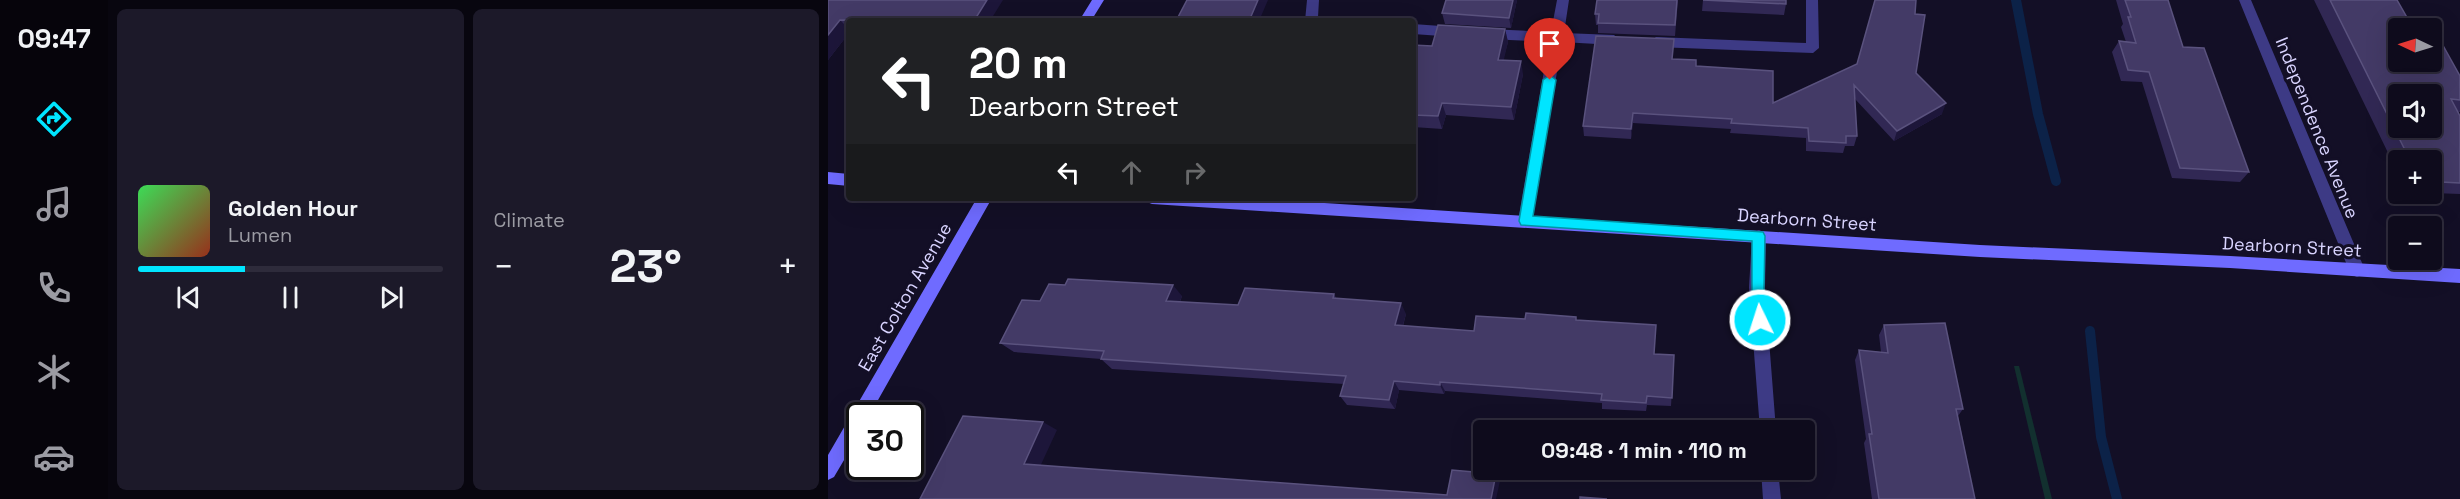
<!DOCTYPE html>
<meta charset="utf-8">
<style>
body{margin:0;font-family:"Space Grotesk",sans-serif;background:#1c1929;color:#f1f3f6;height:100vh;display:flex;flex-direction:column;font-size:22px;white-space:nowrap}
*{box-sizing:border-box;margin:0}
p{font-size:20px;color:#9b9ba3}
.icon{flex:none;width:33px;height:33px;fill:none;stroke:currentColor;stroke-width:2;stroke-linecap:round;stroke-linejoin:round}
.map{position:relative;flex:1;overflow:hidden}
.details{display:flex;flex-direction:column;gap:9px;padding:9px;background:#08060f;width:720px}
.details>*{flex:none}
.banner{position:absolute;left:18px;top:18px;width:570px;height:183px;border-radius:6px;box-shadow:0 6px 24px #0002,0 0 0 2px #2e2b3b;background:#202124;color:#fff;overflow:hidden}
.needle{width:39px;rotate:274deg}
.buttons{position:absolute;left:1560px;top:18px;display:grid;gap:12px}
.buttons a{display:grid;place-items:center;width:54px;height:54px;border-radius:6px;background:#0e0b1c;box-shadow:0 6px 24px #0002,0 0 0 2px #2e2b3b;font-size:30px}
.speed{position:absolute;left:18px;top:402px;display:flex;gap:12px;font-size:30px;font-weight:700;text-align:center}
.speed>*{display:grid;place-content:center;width:78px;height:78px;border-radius:50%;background:#0e0b1c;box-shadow:0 6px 24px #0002,0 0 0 2px #2e2b3b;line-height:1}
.speed .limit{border:3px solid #111;border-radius:9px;background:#fff;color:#111}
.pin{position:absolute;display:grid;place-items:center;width:51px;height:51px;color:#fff;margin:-62px -26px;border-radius:50% 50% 50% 0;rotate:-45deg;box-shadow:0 0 6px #0007}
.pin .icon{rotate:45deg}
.me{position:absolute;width:66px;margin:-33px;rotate:356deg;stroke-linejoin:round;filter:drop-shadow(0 0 4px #0008)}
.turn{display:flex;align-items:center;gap:21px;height:126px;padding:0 24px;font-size:27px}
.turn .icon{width:78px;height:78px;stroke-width:2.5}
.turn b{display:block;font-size:42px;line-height:51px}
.lanes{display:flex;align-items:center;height:57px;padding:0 24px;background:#0003;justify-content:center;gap:30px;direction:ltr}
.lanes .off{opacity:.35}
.big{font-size:45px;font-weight:600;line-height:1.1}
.details .widget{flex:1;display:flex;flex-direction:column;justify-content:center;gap:9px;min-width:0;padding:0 21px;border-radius:9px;background:#1c1929}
.song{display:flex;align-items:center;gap:18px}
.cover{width:72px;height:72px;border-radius:9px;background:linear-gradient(135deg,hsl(130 70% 55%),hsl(10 70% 35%))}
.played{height:6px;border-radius:3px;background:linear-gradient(90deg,#00e5ff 35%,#2e2b3b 35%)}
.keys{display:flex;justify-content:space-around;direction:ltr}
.heat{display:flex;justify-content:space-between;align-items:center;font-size:33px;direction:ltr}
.details .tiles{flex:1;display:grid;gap:9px;grid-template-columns:repeat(2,1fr)}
.trip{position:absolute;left:645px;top:420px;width:342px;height:60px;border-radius:6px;background:#0e0b1c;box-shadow:0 6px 24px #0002,0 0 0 2px #2e2b3b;font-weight:600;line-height:60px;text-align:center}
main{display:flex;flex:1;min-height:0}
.tabs{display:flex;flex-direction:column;width:108px;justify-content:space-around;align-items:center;background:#06040b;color:#9b9ba3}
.tabs .icon{width:42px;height:42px}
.tabs .active{color:#00e5ff}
.tabs b{font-size:27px;color:#f1f3f6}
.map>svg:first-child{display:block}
</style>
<main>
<nav class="tabs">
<b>09:47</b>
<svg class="icon active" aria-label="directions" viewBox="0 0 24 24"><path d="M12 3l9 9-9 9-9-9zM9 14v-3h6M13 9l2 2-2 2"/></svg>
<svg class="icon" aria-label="music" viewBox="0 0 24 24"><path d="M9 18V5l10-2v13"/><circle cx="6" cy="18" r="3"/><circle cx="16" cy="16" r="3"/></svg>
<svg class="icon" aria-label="phone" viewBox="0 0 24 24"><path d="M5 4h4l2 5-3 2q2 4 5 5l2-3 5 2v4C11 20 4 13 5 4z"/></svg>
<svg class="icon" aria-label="climate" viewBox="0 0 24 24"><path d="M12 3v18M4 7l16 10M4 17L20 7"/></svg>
<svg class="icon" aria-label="car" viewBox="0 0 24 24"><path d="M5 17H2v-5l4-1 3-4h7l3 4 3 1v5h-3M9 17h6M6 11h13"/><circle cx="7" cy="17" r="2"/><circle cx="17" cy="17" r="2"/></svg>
</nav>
<section class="details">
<div class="tiles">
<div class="widget">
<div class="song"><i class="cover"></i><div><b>Golden Hour</b><p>Lumen</p></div></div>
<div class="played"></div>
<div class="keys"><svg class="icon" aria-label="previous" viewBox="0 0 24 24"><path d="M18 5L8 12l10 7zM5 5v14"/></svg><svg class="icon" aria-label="pause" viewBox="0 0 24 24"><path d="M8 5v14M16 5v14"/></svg><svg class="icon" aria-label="next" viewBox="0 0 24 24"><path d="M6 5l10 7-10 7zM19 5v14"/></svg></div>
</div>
<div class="widget"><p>Climate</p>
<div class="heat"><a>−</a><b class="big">23°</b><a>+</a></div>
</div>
</div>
</section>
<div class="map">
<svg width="1632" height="499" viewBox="0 0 1632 499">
<rect width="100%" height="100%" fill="#130f26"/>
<path fill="#12302f" d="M 1186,366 L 1191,366 L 1224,499 L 1217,499 Z"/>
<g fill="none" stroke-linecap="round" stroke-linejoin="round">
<path stroke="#0c2248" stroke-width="10" d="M 1188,0 L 1210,114 L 1228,181
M 1262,331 L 1273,437 L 1289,499"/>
<path fill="#3d3a85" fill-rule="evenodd" d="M 479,0 L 491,0 L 490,17 L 493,21 L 477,21 Z
M 729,0 L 741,0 L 736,33 L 786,35 L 792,40 L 786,45 L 734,42 L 704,221 L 702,225 L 692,225 L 690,221 L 721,42 L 660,39 L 654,34 L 660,29 L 723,32 Z
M 978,0 L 990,0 L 991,48 L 985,53 L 828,47 L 822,42 L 828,37 L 978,43 Z
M 585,24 L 627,27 L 633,32 L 627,37 L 585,34 Z"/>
<path fill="#3d3a85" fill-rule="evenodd" d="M 1411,0 L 1423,0 L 1537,270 L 1534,275 L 1529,277 L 1524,275 L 1521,270 Z
M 931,230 L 936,232 L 938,236 L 937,288 L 948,430 L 932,430 L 921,288 L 924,236 L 926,232 Z
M 933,470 L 950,470 L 953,499 L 935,499 Z"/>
<path fill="#6f6bff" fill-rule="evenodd" d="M 264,0 L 276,0 L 263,21 L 251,21 Z
M 0,172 L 21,174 L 21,186 L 0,184 Z
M 149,198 L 164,198 L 41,416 L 32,416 L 32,433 L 6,477 L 0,480 L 0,455 Z
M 317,198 L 417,198 L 1152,245 L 1402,256 L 1632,269 L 1632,283 L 1402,268 L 1152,257 L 324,204 L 319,202 Z"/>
</g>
<path fill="#312854" d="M 0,0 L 21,21 L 21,33 L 0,60 Z
M 618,0 L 689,0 L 683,28 L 617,24 L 614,13 Z
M 850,0 L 847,36 L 770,33 L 770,25 L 768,25 L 767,14 Z
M 875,0 L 958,0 L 958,4 L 956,15 L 874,11 Z
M 1288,0 L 1340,0 L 1355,47 L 1421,172 L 1412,182 L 1344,178 L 1314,82 L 1293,81 L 1284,52 L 1291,41 L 1298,42 L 1293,27 L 1295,24 Z
M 1486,0 L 1569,0 L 1570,28 L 1632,76 L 1632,112 L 1630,112 L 1632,116 L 1632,194 L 1604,193 L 1604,160 L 1564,161 Z
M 1087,14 L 1088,73 L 1114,114 L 1066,141 L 1027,99 L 1029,136 L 1026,146 L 1017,146 L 1015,153 L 978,151 L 978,138 L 902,133 L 903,129 L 805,123 L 803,139 L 756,136 L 755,126 L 845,59 L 868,66 L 945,103 L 1029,64 Z
M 677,29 L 680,42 L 675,60 L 695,74 L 686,120 L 618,115 L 614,129 L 585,127 L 585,45 L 604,46 Z
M 237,285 L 354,296 L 352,302 L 410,305 L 506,294 L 508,298 L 578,314 L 575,326 L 646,331 L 697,319 L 749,320 L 827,354 L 846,355 L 843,406 L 819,405 L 818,411 L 774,409 L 774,403 L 617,391 L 616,394 L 571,390 L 567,409 L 519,405 L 512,396 L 516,384 L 284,369 L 273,359 L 186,352 L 172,343 L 212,301 Z
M 1056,325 L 1135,409 L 1130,416 L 1147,499 L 1044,499 L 1036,443 L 1038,439 L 1027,360 L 1031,350 L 1053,352 L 1051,335 Z"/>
<path fill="#1d163a" d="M 159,0 L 175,0 L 162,21 L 146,21 Z
M 430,0 L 440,0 L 431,21 L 421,21 Z
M 685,0 L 689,0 L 683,28 L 681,18 Z
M 12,20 L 21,29 L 21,33 L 0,60 L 0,35 Z
M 677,29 L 680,42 L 673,72 L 670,60 Z
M 693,61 L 695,74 L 686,120 L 683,107 Z
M 614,103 L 618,115 L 614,129 L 610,116 Z
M 1118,103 L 1114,114 L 1066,141 L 1069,131 Z
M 805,113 L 805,123 L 803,139 L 803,129 Z
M 345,285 L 354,296 L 348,311 L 338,301 Z
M 573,303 L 578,314 L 572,335 L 567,325 Z
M 566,381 L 571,390 L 567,409 L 561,400 Z
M 612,382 L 617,391 L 616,394 L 612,385 Z
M 215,422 L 229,430 L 210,471 L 196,464 Z
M 668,474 L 672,481 L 668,499 L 663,499 Z"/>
<path fill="#433a66" stroke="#5a527e" stroke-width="1.5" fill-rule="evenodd" d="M 0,0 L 159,0 L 146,21 L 12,20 L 0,35 Z
M 359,0 L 430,0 L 421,21 L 348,21 Z
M 618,0 L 685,0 L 681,18 L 614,13 Z
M 769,0 L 849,0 L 847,25 L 770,23 L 771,14 L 767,14 Z
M 875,0 L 958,0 L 958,4 Z
M 1047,0 L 1088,0 L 1087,14 L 1097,15 L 1088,73 L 1118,103 L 1069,131 L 1026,85 L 1029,136 L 1018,136 L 1018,143 L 981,141 L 980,128 L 903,123 L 904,119 L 805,113 L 803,129 L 755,126 L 768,36 L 846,39 L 844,59 L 868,60 L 868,66 L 945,71 L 945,103 L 1029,64 Z
M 1297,0 L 1340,0 L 1355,47 L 1376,48 L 1421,172 L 1352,168 L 1321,72 L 1300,70 L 1291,41 L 1308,43 L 1300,17 L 1303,17 Z
M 1502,0 L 1569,0 L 1585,28 L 1570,28 L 1570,62 L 1604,62 L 1604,33 L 1608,33 L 1632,76 L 1632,100 L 1623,99 L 1632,116 L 1632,183 L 1613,182 L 1604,163 L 1604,160 L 1602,160 L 1598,152 L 1577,150 ZM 1570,94 L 1604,94 L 1604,128 L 1570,128 Z
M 610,25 L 677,29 L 670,60 L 693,61 L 683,107 L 614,103 L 610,116 L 585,115 L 585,45 L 604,46 Z
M 240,279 L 345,285 L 338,301 L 410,305 L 417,288 L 506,294 L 505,298 L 573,303 L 567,325 L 646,331 L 648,316 L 697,319 L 698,313 L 748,317 L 748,320 L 828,325 L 826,354 L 846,355 L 844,398 L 819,396 L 818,403 L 773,400 L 774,394 L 612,382 L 612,385 L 566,381 L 561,400 L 512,396 L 518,376 L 273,359 L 276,351 L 172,343 L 194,300 L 212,301 L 221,284 L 237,285 Z
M 1117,323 L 1135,409 L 1128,409 L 1147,499 L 1051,499 L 1041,434 L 1044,434 L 1031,350 L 1060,353 L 1056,325 Z
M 135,416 L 215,422 L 196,464 L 619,495 L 624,470 L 668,474 L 663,499 L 92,499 Z
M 752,497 L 779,499 L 752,499 Z"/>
<path fill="#00e5ff" stroke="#0095a6" stroke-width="1.5" d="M 722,75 L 728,80 L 705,216 L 935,232 L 937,236 L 936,288 L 939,320 L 937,324 L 932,326 L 927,324 L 924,320 L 924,241 L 693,225 L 691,221 L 715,80 Z"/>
<g text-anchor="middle" stroke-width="6" stroke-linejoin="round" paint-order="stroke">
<g font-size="18" fill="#d9d4ff" stroke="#130f26">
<text transform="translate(1489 128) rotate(68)" y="6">Independence Avenue</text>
<text transform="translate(979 220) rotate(4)" y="6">Dearborn Street</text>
<text transform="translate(1464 247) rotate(3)" y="6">Dearborn Street</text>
<text transform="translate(77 297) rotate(-60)" y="6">East Colton Avenue</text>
</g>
</g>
</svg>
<div class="buttons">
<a><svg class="needle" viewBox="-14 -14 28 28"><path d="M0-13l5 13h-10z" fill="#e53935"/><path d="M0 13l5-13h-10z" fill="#9b9ba3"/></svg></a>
<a><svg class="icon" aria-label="sound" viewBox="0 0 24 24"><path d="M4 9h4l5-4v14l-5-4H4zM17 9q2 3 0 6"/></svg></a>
<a>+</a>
<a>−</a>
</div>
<div class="speed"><div class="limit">30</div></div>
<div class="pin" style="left:722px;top:80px;background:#d93025"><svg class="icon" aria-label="arrive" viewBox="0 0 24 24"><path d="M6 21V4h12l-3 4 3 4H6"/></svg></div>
<svg class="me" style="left:932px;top:320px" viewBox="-20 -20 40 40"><circle r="17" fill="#00e5ff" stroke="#fff" stroke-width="3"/><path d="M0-11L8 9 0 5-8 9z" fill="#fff"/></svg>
<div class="trip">09:48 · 1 min · 110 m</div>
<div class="banner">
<div class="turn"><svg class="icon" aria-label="left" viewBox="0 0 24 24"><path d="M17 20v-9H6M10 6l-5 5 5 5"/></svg><div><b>20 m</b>Dearborn Street</div></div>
<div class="lanes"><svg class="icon" aria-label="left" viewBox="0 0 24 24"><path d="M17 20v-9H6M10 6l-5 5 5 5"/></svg><svg class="icon off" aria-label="ahead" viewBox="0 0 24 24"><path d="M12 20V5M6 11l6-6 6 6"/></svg><svg class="icon off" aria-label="right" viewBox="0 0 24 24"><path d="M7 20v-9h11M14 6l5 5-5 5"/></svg></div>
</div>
</div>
</main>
